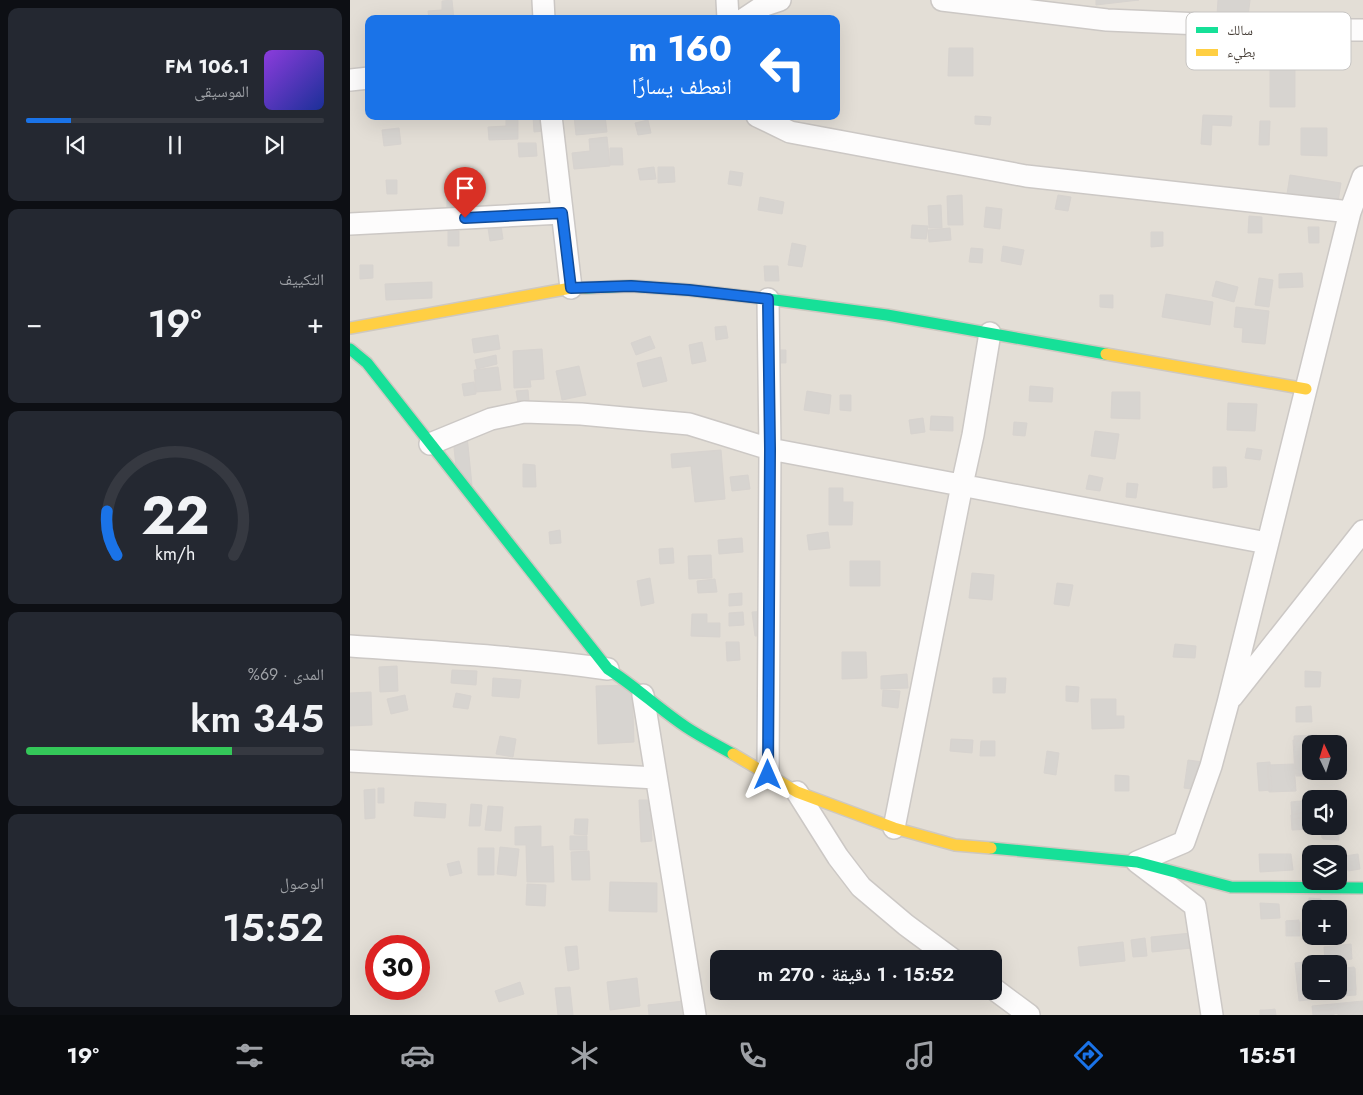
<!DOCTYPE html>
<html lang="ar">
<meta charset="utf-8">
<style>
body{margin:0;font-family:Jost,"Noto Naskh Arabic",sans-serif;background:#242831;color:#f1f3f6;direction:rtl;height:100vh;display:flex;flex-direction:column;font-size:19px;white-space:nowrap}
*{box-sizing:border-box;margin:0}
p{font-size:16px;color:#9ea1a6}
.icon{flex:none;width:28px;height:28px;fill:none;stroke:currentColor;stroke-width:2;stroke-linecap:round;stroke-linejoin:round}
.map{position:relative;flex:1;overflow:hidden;direction:ltr}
.side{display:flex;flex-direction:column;gap:8px;padding:8px;background:#0d0f14;width:350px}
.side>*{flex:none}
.guide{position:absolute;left:15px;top:15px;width:475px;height:105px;border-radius:10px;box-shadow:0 5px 20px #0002;direction:rtl;background:#1a73e8;color:#fff;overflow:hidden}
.needle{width:32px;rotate:356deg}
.controls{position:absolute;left:952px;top:735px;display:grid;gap:10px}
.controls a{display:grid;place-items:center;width:45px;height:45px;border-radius:10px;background:#171b24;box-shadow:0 5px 20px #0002;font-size:25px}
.speed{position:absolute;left:15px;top:935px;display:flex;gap:10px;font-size:25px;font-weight:700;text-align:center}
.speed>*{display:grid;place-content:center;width:65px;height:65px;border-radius:50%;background:#171b24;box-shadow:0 5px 20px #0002;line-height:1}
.speed .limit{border:8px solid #d22;background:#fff;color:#111}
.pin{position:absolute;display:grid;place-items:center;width:42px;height:42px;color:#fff;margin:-51px -21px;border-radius:50% 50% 50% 0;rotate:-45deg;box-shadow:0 0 5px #0007}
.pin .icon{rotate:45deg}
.me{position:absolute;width:55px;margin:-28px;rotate:0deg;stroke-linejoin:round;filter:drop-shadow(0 0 4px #0008)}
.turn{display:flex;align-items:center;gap:18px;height:105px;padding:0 25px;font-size:22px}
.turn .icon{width:65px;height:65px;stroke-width:2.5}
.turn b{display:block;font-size:35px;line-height:42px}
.big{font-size:38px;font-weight:600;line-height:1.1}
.side .widget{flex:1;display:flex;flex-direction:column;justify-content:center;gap:8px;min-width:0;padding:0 18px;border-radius:10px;background:#242831}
.side .dial{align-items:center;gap:0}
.dial svg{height:130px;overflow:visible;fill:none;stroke:#363941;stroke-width:7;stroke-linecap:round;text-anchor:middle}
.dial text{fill:#f1f3f6;stroke:none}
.song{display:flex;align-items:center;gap:15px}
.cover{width:60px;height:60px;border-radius:8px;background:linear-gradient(135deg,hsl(270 70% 55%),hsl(230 70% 35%))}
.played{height:5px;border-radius:2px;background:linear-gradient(90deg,#1a73e8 15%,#363941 15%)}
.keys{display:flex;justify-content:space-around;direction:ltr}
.heat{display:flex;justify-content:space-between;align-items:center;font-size:28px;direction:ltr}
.charge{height:8px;border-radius:4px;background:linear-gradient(90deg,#34c759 69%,#363941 0)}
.trip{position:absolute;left:360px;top:950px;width:292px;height:50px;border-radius:10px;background:#171b24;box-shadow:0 5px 20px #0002;font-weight:600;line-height:50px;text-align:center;direction:rtl}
.tabs{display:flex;height:80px;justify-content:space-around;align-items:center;background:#090b0e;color:#9ea1a6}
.tabs .icon{width:35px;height:35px}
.tabs .selected{color:#1a73e8}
.tabs b{font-size:22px;color:#f1f3f6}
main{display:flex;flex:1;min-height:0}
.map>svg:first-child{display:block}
</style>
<main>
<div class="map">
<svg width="1013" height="1015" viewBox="0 0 1013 1015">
<rect width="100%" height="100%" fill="#efece9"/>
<path fill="#e3ded6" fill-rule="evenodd" d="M 0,0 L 1013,0 L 1013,1015 L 0,1015 ZM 19,19 L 486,19 L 486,116 L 19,116 ZM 961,744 L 989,744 L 989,771 L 961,771 ZM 961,799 L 989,799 L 989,826 L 961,826 ZM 961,854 L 989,854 L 989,881 L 961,881 ZM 961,909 L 989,909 L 989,936 L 961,936 ZM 26,946 L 69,946 L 69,989 L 26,989 ZM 369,959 L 644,959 L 644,991 L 369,991 ZM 961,964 L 989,964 L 989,991 L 961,991 Z"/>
<path fill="#d7d4d0" stroke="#d7d3cf" d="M 102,0 L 104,19 L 79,19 L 78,11 L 92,10 L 92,1 Z
M 746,0 L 789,0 L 746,5 Z
M 868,0 L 900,0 L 898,17 L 867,15 Z
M 599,48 L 623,48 L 623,76 L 598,76 Z
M 920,65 L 945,65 L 945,107 L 920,107 Z
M 853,115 L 882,116 L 881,126 L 862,125 L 861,145 L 851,144 Z
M 183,116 L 193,116 L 194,131 L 184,132 Z
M 224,116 L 255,116 L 257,132 L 226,135 Z
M 625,116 L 641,117 L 640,125 L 625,124 Z
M 168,117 L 168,139 L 139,140 L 138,127 L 156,126 L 156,118 Z
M 298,120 L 301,133 L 288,135 L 285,123 Z
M 910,121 L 920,121 L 919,145 L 909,145 Z
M 49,128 L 51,144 L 34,146 L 32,130 Z
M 951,128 L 977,128 L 977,156 L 951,155 Z
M 257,137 L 260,166 L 224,169 L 222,153 L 240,151 L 239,139 Z
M 168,143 L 186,143 L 187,156 L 169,157 Z
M 260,148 L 272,148 L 273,165 L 260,165 Z
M 304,167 L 306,179 L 290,180 L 288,169 Z
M 308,167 L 324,167 L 325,182 L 308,183 Z
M 380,171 L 393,173 L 391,186 L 378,184 Z
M 940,175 L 991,183 L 988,202 L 937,194 Z
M 36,180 L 47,180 L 47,194 L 37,194 Z
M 97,183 L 118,183 L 118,207 L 97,208 Z
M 612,195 L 613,225 L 598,225 L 597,196 Z
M 708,195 L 721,197 L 718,211 L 705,209 Z
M 410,197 L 434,202 L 432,214 L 408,210 Z
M 591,205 L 592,228 L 579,228 L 578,206 Z
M 636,207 L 652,209 L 650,229 L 634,227 Z
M 899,216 L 912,217 L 912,233 L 898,233 Z
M 562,225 L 578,226 L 576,239 L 561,238 Z
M 151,226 L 153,239 L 140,241 L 138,228 Z
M 958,227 L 969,227 L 969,243 L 959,243 Z
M 600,228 L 601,240 L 579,242 L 578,230 Z
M 98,231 L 109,231 L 109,246 L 98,246 Z
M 801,232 L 813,232 L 813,246 L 801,247 Z
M 442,243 L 456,246 L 452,267 L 438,265 Z
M 653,246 L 674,250 L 671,265 L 651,261 Z
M 621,248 L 633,249 L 632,263 L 619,262 Z
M 10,265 L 23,265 L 23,278 L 10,279 Z
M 414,266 L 428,266 L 429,281 L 415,281 Z
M 952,273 L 953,287 L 929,288 L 929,274 Z
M 909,278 L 923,280 L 919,307 L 905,305 Z
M 866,281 L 888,287 L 884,302 L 862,296 Z
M 82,282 L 82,298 L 36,300 L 35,284 Z
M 816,294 L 863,302 L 860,325 L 812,317 Z
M 750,295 L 763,295 L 763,308 L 750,307 Z
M 886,307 L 919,311 L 915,344 L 892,342 L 893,328 L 884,327 Z
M 376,326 L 378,338 L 366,340 L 365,327 Z
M 148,335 L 150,349 L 124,353 L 122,339 Z
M 300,336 L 305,348 L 286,355 L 281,343 Z
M 352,342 L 356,361 L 342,364 L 339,345 Z
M 192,349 L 194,379 L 180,380 L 181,387 L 164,388 L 163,351 Z
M 424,350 L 436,350 L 436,363 L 425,363 Z
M 146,355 L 147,364 L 127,369 L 125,360 Z
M 311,357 L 317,381 L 293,387 L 287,363 Z
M 229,366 L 236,395 L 212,400 L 206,371 Z
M 148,367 L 151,390 L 126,392 L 124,370 Z
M 124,382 L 126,394 L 114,396 L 112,384 Z
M 680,386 L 703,388 L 702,402 L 679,401 Z
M 178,390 L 179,402 L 168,403 L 166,391 Z
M 457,391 L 481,395 L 479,414 L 454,410 Z
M 762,392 L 790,392 L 790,419 L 761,418 Z
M 490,395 L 501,395 L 501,411 L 490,410 Z
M 878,403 L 907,404 L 905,431 L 877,430 Z
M 581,416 L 603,417 L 603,431 L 580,430 Z
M 573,418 L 575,432 L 561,434 L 559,420 Z
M 664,422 L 677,423 L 675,436 L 663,435 Z
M 745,431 L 769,434 L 765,459 L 741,456 Z
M 117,436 L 122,485 L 108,486 L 103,438 Z
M 897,448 L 912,450 L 910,460 L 895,458 Z
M 371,450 L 375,499 L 345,502 L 341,466 L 322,468 L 321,454 Z
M 173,464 L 185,465 L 186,487 L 173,487 Z
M 863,467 L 876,467 L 877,487 L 863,488 Z
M 398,475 L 400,489 L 382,491 L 380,477 Z
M 739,475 L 753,478 L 750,491 L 736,489 Z
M 777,483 L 788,484 L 786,498 L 776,497 Z
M 479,488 L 493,488 L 493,502 L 503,502 L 502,525 L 479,525 Z
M 210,530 L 211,543 L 200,544 L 199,532 Z
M 478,532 L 480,548 L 459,550 L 457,535 Z
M 392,538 L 393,552 L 369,554 L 368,540 Z
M 323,548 L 324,563 L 310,564 L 309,549 Z
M 361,555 L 362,578 L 339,579 L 338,556 Z
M 500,561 L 530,561 L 530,586 L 500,586 Z
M 622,573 L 644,575 L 642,600 L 619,598 Z
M 300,578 L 304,603 L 291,606 L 287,581 Z
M 365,579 L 367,592 L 348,593 L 347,581 Z
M 707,583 L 723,585 L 719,606 L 704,604 Z
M 392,593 L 392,605 L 379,606 L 379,594 Z
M 419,611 L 421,635 L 405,636 L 402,612 Z
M 393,612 L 394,625 L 379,626 L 379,613 Z
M 342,614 L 357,614 L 357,623 L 370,623 L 370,637 L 341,636 Z
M 376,642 L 389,642 L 390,660 L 377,661 Z
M 825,644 L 846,646 L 845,658 L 823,657 Z
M 492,652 L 516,652 L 517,678 L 492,679 Z
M 47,666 L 48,691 L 30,692 L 29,667 Z
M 102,670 L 127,671 L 126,685 L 101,683 Z
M 955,671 L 971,672 L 970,687 L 955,687 Z
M 557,674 L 558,688 L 531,689 L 531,676 Z
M 143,678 L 171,680 L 169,698 L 142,696 Z
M 643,678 L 656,678 L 655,693 L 643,693 Z
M 282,685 L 284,742 L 248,744 L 246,686 Z
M 716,686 L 729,687 L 728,702 L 716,701 Z
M 533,690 L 550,691 L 548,708 L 532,706 Z
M 21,692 L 22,725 L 0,726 L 0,693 Z
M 106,693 L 121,696 L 118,709 L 103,707 Z
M 55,695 L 58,710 L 41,714 L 37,699 Z
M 741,699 L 766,699 L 766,716 L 774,716 L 774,728 L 742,729 Z
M 961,706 L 962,722 L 946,722 L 946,707 Z
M 967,735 L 968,744 L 961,744 L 961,771 L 988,771 L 989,775 L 946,776 L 944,736 Z
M 150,736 L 166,739 L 163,757 L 146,754 Z
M 601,739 L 623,740 L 622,753 L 600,751 Z
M 943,740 L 963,744 L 961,744 L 961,771 L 973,771 L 973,772 L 945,774 Z
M 631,741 L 645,741 L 645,756 L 630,756 Z
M 697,751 L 709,753 L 706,775 L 694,773 Z
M 838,760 L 860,763 L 856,791 L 834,788 Z
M 920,762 L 922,790 L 909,791 L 907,763 Z
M 944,764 L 946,791 L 919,792 L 918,765 Z
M 765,775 L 779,776 L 779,791 L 765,791 Z
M 28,788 L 34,788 L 34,803 L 28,803 Z
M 25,789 L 25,818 L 15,819 L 14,790 Z
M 289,800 L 300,800 L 302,841 L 291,842 Z
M 961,800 L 961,817 L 942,819 L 941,802 Z
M 65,802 L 96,804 L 95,818 L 64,816 Z
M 121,804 L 132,805 L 130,826 L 119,826 Z
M 138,806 L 153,807 L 151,831 L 135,830 Z
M 961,811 L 961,826 L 963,826 L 963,829 L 942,830 L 941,815 Z
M 989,814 L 989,840 L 973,839 L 974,826 L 989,826 Z
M 225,819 L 238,819 L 237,835 L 224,834 Z
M 191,826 L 191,847 L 203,846 L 204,882 L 177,882 L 176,845 L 165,845 L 165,827 Z
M 971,826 L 986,826 L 986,837 L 972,838 Z
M 220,836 L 237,836 L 237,850 L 220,850 Z
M 150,847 L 169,849 L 166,876 L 147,874 Z
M 128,848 L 144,848 L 144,875 L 128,875 Z
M 239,851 L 240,880 L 222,880 L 221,852 Z
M 909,854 L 941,854 L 943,870 L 910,872 Z
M 1008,854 L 1010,869 L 998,871 L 995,856 Z
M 109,861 L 112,873 L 100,876 L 97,864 Z
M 260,882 L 307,883 L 307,912 L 259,911 Z
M 177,884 L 196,885 L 195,906 L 176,905 Z
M 959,898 L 971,899 L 972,909 L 961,909 L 961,924 Z
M 910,903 L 929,904 L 930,918 L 911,919 Z
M 949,920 L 949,931 L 937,932 L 936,921 Z
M 936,921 L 950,922 L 950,936 L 936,936 Z
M 957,926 L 961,926 L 961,936 L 975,936 L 976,941 L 959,943 Z
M 841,933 L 842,948 L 802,952 L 801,937 Z
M 795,938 L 797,956 L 783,957 L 781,940 Z
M 773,942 L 775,961 L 730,966 L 728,947 Z
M 1001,944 L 1002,959 L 975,962 L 974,947 Z
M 227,946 L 229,969 L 218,971 L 215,947 Z
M 964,961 L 965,964 L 961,964 L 961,991 L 970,991 L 971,998 L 949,1001 L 945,963 Z
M 1004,967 L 1006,990 L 979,992 L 989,991 L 989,969 Z
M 1005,968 L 1006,995 L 976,997 L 976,991 L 989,991 L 989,969 Z
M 947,974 L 961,976 L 961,991 L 948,992 Z
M 287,978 L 290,1006 L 260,1010 L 257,982 Z
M 170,982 L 174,994 L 149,1002 L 145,991 Z
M 220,987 L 223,1015 L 208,1015 L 205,988 Z
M 334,1001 L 336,1015 L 299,1015 L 298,1005 Z
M 1013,1001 L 1013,1012 L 963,1015 L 962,1006 Z
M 1012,1003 L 1013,1015 L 988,1015 L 988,1004 Z
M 925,1009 L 926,1015 L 912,1015 L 911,1011 Z
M 984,1009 L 984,1015 L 966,1015 L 965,1011 Z
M 910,1010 L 924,1010 L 924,1015 L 910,1015 Z"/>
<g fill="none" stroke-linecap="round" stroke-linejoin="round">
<g stroke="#ccc8c5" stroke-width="24">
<path id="street" d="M 193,0 L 194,19
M 377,0 L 378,19
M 592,0 L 757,20 L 994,30 L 1013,30
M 394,19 L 415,5 L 430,0
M 0,80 L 19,78
M 201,116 L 221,288
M 407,116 L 440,132 L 676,176 L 1000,212
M 0,224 L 212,213
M 80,444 L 141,419 L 174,412 L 231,414 L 339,424 L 420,449 L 917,543
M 0,646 C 86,652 173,657 258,669
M 293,695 L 345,1015
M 882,697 L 1013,531
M 0,761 L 306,778
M 418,775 L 420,449 L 418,299
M 447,792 L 488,857 L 511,887 L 556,925 L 602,959
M 544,828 L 612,485 L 623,435 L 640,333
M 644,989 L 679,1015
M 862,1015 L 845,906 L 787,862 L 834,842 L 861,766 L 878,703 L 1000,212 L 1013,177"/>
</g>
<g stroke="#cec8c0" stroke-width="14">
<path id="fast" d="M 235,288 L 281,286 L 339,290 L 418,299 L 537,315 L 756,354
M 0,349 L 17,363 L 258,669 C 285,686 309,709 336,727 C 351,737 367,745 383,754
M 641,848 L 787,862 L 881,887 L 1013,888"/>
</g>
<g stroke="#cec8c0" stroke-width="14">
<path id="slow" d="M 0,328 L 221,288 L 235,288
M 756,354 L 956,389
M 383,754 L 447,792 L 544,828 L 605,845 L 641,848"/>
</g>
<use href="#street" stroke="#fdfcfc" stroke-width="21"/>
<use href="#fast" stroke="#16e098" stroke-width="11"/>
<use href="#slow" stroke="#ffcf43" stroke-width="11"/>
</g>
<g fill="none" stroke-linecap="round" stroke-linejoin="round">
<g stroke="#114b97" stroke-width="12">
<path id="route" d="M 115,218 L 212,213 L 221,288 L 281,286 L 339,290 L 418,299 L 420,449 L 418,775"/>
</g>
<use href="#route" stroke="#1a73e8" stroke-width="9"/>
</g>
<rect x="836" y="12" width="165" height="58" rx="8" fill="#fff" stroke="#c7c5c3" stroke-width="1"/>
<rect x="846" y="27" width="22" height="6" fill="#16e098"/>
<rect x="846" y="49" width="22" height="7" fill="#ffcf43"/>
<g font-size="14" fill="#453d36">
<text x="877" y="35">سالك</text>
<text x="877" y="57">بطيء</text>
</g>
</svg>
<div class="controls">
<a><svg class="needle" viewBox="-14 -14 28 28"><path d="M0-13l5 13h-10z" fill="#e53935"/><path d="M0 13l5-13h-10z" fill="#9ea1a6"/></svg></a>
<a><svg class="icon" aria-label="sound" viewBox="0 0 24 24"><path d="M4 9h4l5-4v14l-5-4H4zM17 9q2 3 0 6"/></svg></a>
<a><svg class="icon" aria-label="layers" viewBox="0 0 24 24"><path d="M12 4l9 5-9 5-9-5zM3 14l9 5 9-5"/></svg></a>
<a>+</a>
<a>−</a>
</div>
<div class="speed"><div class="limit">30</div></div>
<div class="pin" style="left:115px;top:218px;background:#d93025"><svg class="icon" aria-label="arrive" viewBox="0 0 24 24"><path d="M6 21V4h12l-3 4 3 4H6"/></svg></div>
<svg class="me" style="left:418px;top:775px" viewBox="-20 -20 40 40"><path d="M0-17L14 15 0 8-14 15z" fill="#1a73e8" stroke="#fff" stroke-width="4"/></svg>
<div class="trip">15:52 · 1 دقيقة · 270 m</div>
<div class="guide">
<div class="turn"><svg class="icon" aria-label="left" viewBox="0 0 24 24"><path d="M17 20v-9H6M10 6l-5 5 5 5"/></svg><div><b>160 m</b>انعطف يسارًا</div></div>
</div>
</div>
<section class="side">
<div class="widget">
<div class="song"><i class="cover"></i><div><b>106.1 FM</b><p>الموسيقى</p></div></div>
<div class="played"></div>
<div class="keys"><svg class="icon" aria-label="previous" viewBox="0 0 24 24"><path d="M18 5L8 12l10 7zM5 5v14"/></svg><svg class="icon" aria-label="pause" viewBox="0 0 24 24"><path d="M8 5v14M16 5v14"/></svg><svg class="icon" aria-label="next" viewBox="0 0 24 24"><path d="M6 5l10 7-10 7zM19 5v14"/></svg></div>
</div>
<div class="widget"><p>التكييف</p>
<div class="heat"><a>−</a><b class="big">19°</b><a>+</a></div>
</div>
<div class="widget dial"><svg viewBox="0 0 100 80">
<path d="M14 69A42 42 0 1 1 86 69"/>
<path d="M14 69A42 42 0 0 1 8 42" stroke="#1a73e8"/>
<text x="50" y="56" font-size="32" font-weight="700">22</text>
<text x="50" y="72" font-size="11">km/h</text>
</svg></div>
<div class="widget"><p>المدى · 69%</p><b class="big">345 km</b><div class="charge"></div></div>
<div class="widget"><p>الوصول</p><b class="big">15:52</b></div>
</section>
</main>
<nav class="tabs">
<b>15:51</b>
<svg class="icon selected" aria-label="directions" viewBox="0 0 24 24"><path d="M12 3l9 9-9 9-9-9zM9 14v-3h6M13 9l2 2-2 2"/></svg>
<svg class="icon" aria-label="music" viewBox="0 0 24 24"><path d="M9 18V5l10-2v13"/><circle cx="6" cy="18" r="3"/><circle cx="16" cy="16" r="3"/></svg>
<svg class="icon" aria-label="phone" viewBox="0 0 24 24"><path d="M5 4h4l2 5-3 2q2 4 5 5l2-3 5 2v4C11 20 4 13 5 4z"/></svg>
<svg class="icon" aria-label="climate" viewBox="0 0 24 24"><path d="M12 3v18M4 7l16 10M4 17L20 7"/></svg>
<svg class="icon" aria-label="car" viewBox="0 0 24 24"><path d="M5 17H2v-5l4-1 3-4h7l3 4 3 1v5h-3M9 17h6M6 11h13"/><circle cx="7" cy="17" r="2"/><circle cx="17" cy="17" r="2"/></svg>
<svg class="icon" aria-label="filters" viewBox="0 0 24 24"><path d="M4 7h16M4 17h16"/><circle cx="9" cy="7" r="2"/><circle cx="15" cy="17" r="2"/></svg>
<b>19°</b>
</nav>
